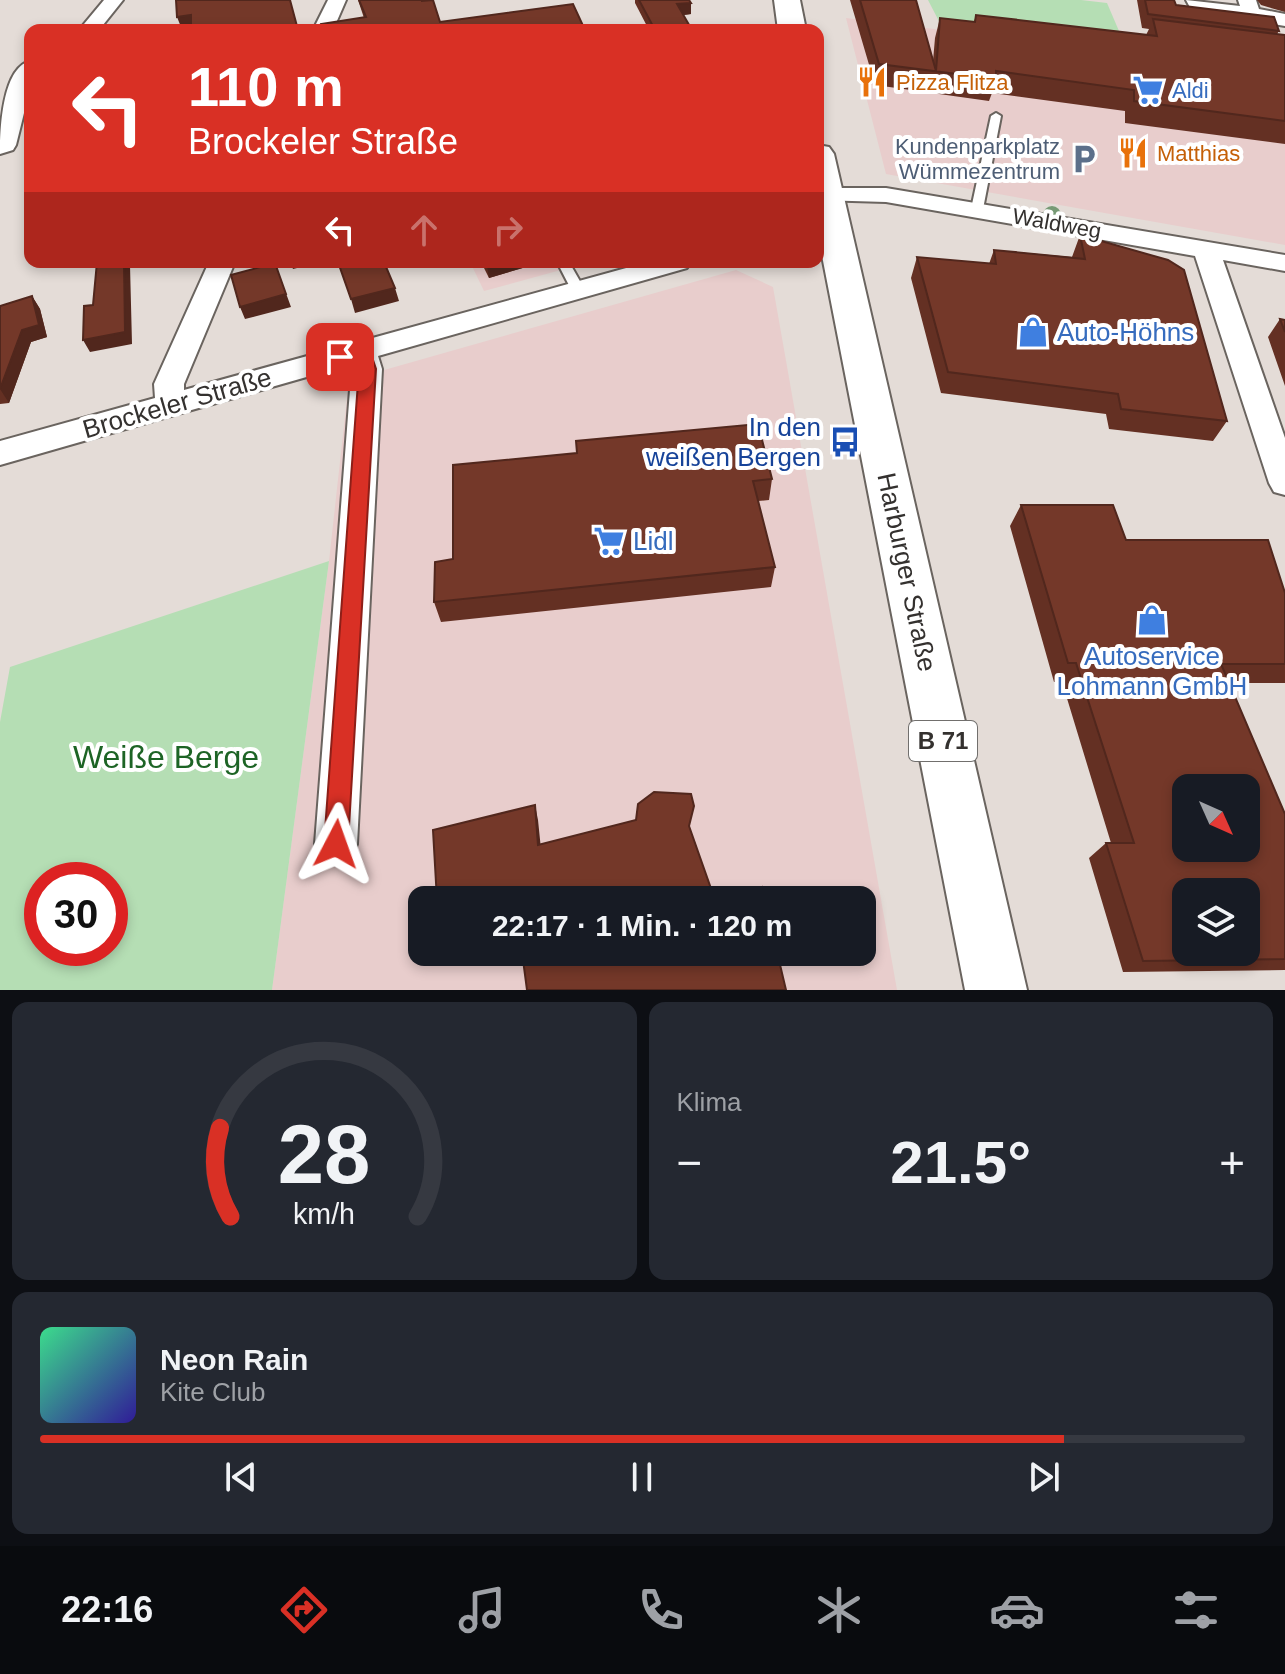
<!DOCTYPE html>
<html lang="de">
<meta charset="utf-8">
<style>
body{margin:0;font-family:Helvetica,sans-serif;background:#242831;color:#f1f3f6;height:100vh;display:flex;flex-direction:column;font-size:30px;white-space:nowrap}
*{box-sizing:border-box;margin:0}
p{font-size:26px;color:#9ea1a6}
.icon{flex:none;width:44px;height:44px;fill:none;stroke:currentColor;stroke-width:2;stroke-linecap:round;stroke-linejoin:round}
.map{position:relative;height:990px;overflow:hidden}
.side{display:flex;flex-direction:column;gap:12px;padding:12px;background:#0d0f14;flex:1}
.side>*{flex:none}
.guide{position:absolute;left:24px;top:24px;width:800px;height:244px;border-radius:16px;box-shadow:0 4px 12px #0003;background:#d93025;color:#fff;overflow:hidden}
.needle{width:52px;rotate:135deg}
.tools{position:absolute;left:1172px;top:774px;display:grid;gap:16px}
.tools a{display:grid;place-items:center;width:88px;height:88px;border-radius:16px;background:#171b24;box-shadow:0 4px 12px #0003;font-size:40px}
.speed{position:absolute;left:24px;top:862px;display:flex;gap:16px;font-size:40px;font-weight:700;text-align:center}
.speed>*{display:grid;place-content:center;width:104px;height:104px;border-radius:50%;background:#171b24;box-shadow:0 4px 12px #0003;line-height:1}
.speed .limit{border:12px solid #d22;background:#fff;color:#111}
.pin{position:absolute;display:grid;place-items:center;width:68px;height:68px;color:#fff;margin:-34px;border-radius:16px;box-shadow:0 4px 12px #0006}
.me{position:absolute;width:88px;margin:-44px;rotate:4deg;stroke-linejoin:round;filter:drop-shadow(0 0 6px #0008)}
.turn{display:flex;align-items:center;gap:28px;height:168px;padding:0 32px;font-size:36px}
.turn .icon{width:104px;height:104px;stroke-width:2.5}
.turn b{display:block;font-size:56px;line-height:68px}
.lanes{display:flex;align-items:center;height:76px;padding:0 32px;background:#0003;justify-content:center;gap:40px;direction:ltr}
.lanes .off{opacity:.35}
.big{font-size:60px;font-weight:600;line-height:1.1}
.side .widget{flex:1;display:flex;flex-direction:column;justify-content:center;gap:12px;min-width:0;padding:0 28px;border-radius:16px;background:#242831}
.side .dial{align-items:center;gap:0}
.dial svg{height:208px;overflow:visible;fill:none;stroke:#363941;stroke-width:7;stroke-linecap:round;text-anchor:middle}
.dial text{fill:#f1f3f6;stroke:none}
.song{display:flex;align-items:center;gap:24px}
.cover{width:96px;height:96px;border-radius:12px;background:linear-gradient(135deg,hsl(150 70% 55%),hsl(250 70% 35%))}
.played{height:8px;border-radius:4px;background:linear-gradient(90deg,#d93025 85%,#363941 85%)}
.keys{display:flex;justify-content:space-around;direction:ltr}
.heat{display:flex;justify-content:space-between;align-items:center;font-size:44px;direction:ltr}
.side .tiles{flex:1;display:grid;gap:12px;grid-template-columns:1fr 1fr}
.widget:last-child{grid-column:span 2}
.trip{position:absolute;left:408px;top:886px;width:468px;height:80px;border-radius:16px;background:#171b24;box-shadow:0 4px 12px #0003;font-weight:600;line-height:80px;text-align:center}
.dock{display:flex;height:128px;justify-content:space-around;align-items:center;background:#090b0e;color:#9ea1a6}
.dock .icon{width:56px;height:56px}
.dock .selected{color:#d93025}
.dock b{font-size:36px;color:#f1f3f6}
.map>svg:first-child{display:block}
</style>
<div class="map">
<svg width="1285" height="990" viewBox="0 0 1285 990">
<rect width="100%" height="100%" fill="#e4dcd7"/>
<path fill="#e8cdcc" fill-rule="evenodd" d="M 846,18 L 1285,73 L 1285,245 L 886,174 Z
M 470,262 L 590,262 L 484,291 Z
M 736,270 L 773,287 L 897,990 L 272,990 L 329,561 L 349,380 ZM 422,900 L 862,900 L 862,952 L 422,952 Z"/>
<path fill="#b5deb4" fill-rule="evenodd" d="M 928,0 L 1081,0 L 1107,3 L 1128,52 L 943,29 Z
M 329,561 L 272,990 L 0,990 L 0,722 L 10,667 ZM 42,880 L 110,880 L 110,948 L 42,948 Z"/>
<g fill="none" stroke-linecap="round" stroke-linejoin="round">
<g stroke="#6a645f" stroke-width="4">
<path id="service" d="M 996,113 L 1001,116 L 983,209 L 977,213 L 971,209 L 991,116 Z
M 557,262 L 569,262 L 585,290 L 583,293 L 573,293 Z"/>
</g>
<g stroke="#6a645f" stroke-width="4">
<path id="minor" d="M 104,0 L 123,0 L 99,30 L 79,30 Z
M 328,0 L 346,0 L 333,30 L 313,30 Z
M 1186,0 L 1240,6 L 1238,0 L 1256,0 L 1259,9 L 1285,14 L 1285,26 L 1192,11 Z
M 30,61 L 30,89 L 16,145 L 13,150 L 0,154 C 0,130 2,68 30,61 Z
M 827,188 L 886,188 L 1285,255 L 1285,271 L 1223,260 L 1285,438 L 1285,495 L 1274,492 L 1269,483 L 1195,256 L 886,202 L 818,200 L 818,190 Z
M 209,262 L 235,262 L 184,384 L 184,390 L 648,262 L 691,262 L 687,268 L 378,356 L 382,369 L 357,844 L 351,859 L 336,865 L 321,859 L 315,844 L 352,364 L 0,465 L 0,441 L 155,398 L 154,384 Z"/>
</g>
<g stroke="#6a645f" stroke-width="4">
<path id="primary" d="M 774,0 L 800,0 L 806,30 L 778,30 Z
M 818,145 L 829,147 L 834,154 L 1027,990 L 965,990 L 818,235 Z"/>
</g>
<use href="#service" fill="#fff" fill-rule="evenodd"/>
<use href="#minor" fill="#fff" fill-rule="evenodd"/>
<use href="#primary" fill="#fff" fill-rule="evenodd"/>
</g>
<circle fill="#779a75" cx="1052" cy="215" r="9"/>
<path fill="#643023" d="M 358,0 L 422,0 L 422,1 L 433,0 L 440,22 L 573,4 L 585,30 L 322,30 L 321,24 L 364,18 Z
M 635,0 L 689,0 L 691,14 L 683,15 L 692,30 L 649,30 L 635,3 Z
M 850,0 L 916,0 L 933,61 L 935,38 L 940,18 L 974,22 L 976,15 L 1146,35 L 1149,29 L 1142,28 L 1137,0 L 1174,0 L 1176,5 L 1279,31 L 1277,34 L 1285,35 L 1285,144 L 1125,123 L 1125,111 L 992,93 L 989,101 L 875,85 Z
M 1257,0 L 1285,0 L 1285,12 L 1261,5 Z
M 1080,235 L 1227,421 L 1213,441 L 1109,429 L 1106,414 L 941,393 L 911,278 L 917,257 L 989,264 L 994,250 L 1072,257 Z
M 481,262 L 525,262 L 526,267 L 489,278 Z
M 32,296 L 40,309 L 47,337 L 31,342 L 9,403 L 0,404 L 0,306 Z
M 1280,319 L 1285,320 L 1285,386 L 1268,337 Z
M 453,465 L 772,479 L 769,500 L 758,501 L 775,567 L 771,587 L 441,622 L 434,602 L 453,559 Z
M 1021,505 L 1285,593 L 1285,683 L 1229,683 L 1285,814 L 1285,970 L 1123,972 L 1089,858 L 1106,843 L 1111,843 L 1062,682 L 1054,682 L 1010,526 Z"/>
<path fill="#51271d" d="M 691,3 L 691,14 L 676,16 L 677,4 Z
M 191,15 L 195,25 L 181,27 L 177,17 Z
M 124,262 L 148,262 L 130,265 L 132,344 L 90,352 L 83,340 Z
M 290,262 L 321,262 L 293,269 Z
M 499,262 L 525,262 L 526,267 L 489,278 L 487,265 Z
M 275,263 L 291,307 L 245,319 L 240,307 Z
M 395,288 L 399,301 L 355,313 L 351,299 Z
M 32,296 L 40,309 L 47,337 L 31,342 L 9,403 L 0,389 Z
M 535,805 L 538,820 L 542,859 L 538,845 Z
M 515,896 L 516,900 L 499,900 Z"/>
<path fill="#743829" stroke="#51271d" stroke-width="2" fill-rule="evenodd" d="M 176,0 L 290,0 L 298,30 L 191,30 L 191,15 L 177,17 Z
M 359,0 L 422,0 L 422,1 L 433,0 L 440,22 L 573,4 L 585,30 L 322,30 L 321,24 L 366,17 Z
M 639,0 L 689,0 L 691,3 L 677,4 L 692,30 L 655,30 Z
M 860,0 L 916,0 L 936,71 L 940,18 L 975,22 L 976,15 L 1157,36 L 1153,19 L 1285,35 L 1285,121 L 1134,101 L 1134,90 L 996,71 L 996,79 L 879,64 Z
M 1145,0 L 1174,0 L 1176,5 L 1274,17 L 1279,31 L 1148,14 Z
M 1080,235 L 1168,260 L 1184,270 L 1227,421 L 1121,409 L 1118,394 L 948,372 L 917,257 L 996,264 L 994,250 L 1085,259 Z
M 97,262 L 124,262 L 125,332 L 83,340 L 84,306 L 93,305 Z
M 338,262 L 384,262 L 395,288 L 351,299 Z
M 486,262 L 499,262 L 487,265 Z
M 275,263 L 286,294 L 240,307 L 231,275 Z
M 32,296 L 39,325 L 22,330 L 0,389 L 0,306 Z
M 1280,319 L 1285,320 L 1285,332 Z
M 758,424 L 772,479 L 753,481 L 775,567 L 434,602 L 435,562 L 453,559 L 453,465 L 577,453 L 576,441 Z
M 1021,505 L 1113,505 L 1126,540 L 1268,540 L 1285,593 L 1285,664 L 1221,664 L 1285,814 L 1285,959 L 1143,961 L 1106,843 L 1134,843 L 1076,663 L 1068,663 ZM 1186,788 L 1246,788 L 1246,848 L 1186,848 ZM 1186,892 L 1246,892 L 1246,952 L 1186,952 Z
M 654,792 L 691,794 L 694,806 L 689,826 L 714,897 L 762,887 L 765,900 L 515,900 L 515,896 L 499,900 L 437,900 L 433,830 L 535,805 L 538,845 L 636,820 L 638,804 Z
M 522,952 L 777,952 L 786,990 L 527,990 Z"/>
<path fill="#d93025" stroke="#8d1f18" stroke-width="2" d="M 362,345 L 370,351 L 376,369 L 348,844 L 344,852 L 336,856 L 328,852 L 324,844 L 359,369 L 356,358 L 340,363 L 332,357 L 334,353 Z"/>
<defs>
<g id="restaurant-bare" transform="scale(2.4)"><path d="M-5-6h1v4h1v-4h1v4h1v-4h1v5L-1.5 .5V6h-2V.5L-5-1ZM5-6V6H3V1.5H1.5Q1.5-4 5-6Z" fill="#e8710a" stroke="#fff" stroke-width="2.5" paint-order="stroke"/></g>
<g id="supermarket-bare" transform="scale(2.4)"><path d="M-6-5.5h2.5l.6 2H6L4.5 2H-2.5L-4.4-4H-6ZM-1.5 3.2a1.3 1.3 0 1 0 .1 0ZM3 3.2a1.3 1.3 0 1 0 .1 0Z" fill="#3f7fe0" stroke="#fff" stroke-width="2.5" paint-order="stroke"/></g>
<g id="parking-bare" transform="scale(2.4)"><path d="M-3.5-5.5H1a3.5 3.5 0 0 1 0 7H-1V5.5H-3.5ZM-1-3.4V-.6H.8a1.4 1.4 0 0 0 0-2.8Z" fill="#5c6f8a" stroke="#fff" stroke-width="2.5" paint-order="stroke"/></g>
<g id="shop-bare" transform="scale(2.4)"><path d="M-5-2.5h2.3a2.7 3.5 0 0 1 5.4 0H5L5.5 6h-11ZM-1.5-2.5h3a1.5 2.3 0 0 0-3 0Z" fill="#3f7fe0" stroke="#fff" stroke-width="2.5" paint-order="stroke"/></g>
<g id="bus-bare" transform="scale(2.4)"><path d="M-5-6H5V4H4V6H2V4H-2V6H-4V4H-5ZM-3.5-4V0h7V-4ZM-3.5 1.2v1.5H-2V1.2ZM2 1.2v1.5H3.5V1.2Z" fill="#1a4fb4" stroke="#fff" stroke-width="2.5" paint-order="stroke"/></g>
</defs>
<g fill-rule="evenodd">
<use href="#restaurant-bare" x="872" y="82"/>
<use href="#supermarket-bare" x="1148" y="90"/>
<use href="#restaurant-bare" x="1133" y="153"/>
<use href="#parking-bare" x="1084" y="159"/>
<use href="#shop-bare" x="1033" y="332"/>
<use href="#bus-bare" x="845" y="442"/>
<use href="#supermarket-bare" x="609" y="541"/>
<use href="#shop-bare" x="1152" y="620"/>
</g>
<g text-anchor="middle" stroke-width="8" stroke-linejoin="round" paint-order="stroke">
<g font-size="22" fill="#c56008" stroke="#fff" text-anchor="start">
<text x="896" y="90">Pizza Flitza</text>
<text x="1157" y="161">Matthias</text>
</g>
<g font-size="22" fill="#366cbe" stroke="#fff" text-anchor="start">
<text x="1172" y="98">Aldi</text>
</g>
<g font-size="22" fill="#4e5e75" stroke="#fff" text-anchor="end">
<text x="1060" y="154">Kundenparkplatz<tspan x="1060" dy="25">Wümmezentrum</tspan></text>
</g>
<g font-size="22" fill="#34312f" stroke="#fff">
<text transform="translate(1057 223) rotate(10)" y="8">Waldweg</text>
</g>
<rect fill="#fff" stroke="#716f6d" stroke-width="2" x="909" y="721" width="68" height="40" rx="6"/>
<g font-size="24" font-weight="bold" fill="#34312f">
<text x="943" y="749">B 71</text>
</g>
<g font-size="26" fill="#366cbe" stroke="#fff" text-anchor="start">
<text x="1057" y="341">Auto-Höhns</text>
<text x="633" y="550">Lidl</text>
<text x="1152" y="665" text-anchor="middle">Autoservice<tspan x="1152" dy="30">Lohmann GmbH</tspan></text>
</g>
<g font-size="26" fill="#34312f" stroke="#fff">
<text transform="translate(177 403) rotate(-16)" y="9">Brockeler Straße</text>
<text transform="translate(907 572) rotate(78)" y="9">Harburger Straße</text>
</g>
<g font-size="26" fill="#164399" stroke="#fff" text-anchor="end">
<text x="821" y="436">In den<tspan x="821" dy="30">weißen Bergen</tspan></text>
</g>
<g font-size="32" fill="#1d6425" stroke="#fff">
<text x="166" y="768">Weiße Berge</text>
</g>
</g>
</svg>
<div class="tools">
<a><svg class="needle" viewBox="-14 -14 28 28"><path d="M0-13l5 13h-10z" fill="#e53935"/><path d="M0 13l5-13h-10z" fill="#9ea1a6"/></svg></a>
<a><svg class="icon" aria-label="layers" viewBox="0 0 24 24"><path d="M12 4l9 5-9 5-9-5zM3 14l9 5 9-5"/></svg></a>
</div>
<div class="speed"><div class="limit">30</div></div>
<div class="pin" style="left:340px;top:357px;background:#d93025"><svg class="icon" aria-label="arrive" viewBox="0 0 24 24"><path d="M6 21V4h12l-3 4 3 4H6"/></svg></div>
<svg class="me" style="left:336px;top:844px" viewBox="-20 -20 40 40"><path d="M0-17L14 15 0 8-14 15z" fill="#d93025" stroke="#fff" stroke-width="4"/></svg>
<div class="trip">22:17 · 1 Min. · 120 m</div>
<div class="guide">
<div class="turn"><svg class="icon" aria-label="left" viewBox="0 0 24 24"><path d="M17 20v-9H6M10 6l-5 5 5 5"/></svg><div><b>110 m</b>Brockeler Straße</div></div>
<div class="lanes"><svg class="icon" aria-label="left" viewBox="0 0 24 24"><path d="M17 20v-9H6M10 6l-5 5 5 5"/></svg><svg class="icon off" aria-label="ahead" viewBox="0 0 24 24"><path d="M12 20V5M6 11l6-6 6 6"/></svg><svg class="icon off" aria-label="right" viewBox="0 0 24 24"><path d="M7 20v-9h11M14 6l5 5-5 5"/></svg></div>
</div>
</div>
<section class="side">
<div class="tiles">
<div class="widget dial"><svg viewBox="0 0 100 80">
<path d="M14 69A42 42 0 1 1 86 69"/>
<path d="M14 69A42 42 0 0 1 10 35" stroke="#d93025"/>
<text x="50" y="56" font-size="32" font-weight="700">28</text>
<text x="50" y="72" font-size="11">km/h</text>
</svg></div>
<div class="widget"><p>Klima</p>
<div class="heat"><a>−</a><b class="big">21.5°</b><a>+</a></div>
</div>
<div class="widget">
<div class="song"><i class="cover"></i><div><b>Neon Rain</b><p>Kite Club</p></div></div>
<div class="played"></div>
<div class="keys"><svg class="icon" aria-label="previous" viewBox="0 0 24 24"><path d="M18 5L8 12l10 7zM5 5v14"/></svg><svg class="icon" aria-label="pause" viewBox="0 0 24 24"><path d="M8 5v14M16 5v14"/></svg><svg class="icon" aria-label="next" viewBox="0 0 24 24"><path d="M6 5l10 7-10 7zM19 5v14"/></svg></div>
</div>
</div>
</section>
<nav class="dock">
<b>22:16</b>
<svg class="icon selected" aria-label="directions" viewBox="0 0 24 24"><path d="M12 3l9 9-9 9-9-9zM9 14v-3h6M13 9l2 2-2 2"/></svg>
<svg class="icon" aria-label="music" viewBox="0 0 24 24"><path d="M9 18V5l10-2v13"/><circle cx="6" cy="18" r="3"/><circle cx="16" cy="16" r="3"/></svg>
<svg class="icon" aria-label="phone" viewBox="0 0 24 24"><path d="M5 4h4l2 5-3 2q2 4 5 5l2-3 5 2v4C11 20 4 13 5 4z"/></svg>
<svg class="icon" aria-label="climate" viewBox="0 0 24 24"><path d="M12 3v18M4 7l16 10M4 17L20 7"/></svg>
<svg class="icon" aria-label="car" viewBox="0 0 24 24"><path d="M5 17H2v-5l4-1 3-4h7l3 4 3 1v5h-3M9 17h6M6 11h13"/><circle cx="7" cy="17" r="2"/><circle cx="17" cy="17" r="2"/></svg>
<svg class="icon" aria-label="filters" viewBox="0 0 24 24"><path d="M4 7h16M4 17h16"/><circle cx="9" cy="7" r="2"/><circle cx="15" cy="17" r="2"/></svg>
</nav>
